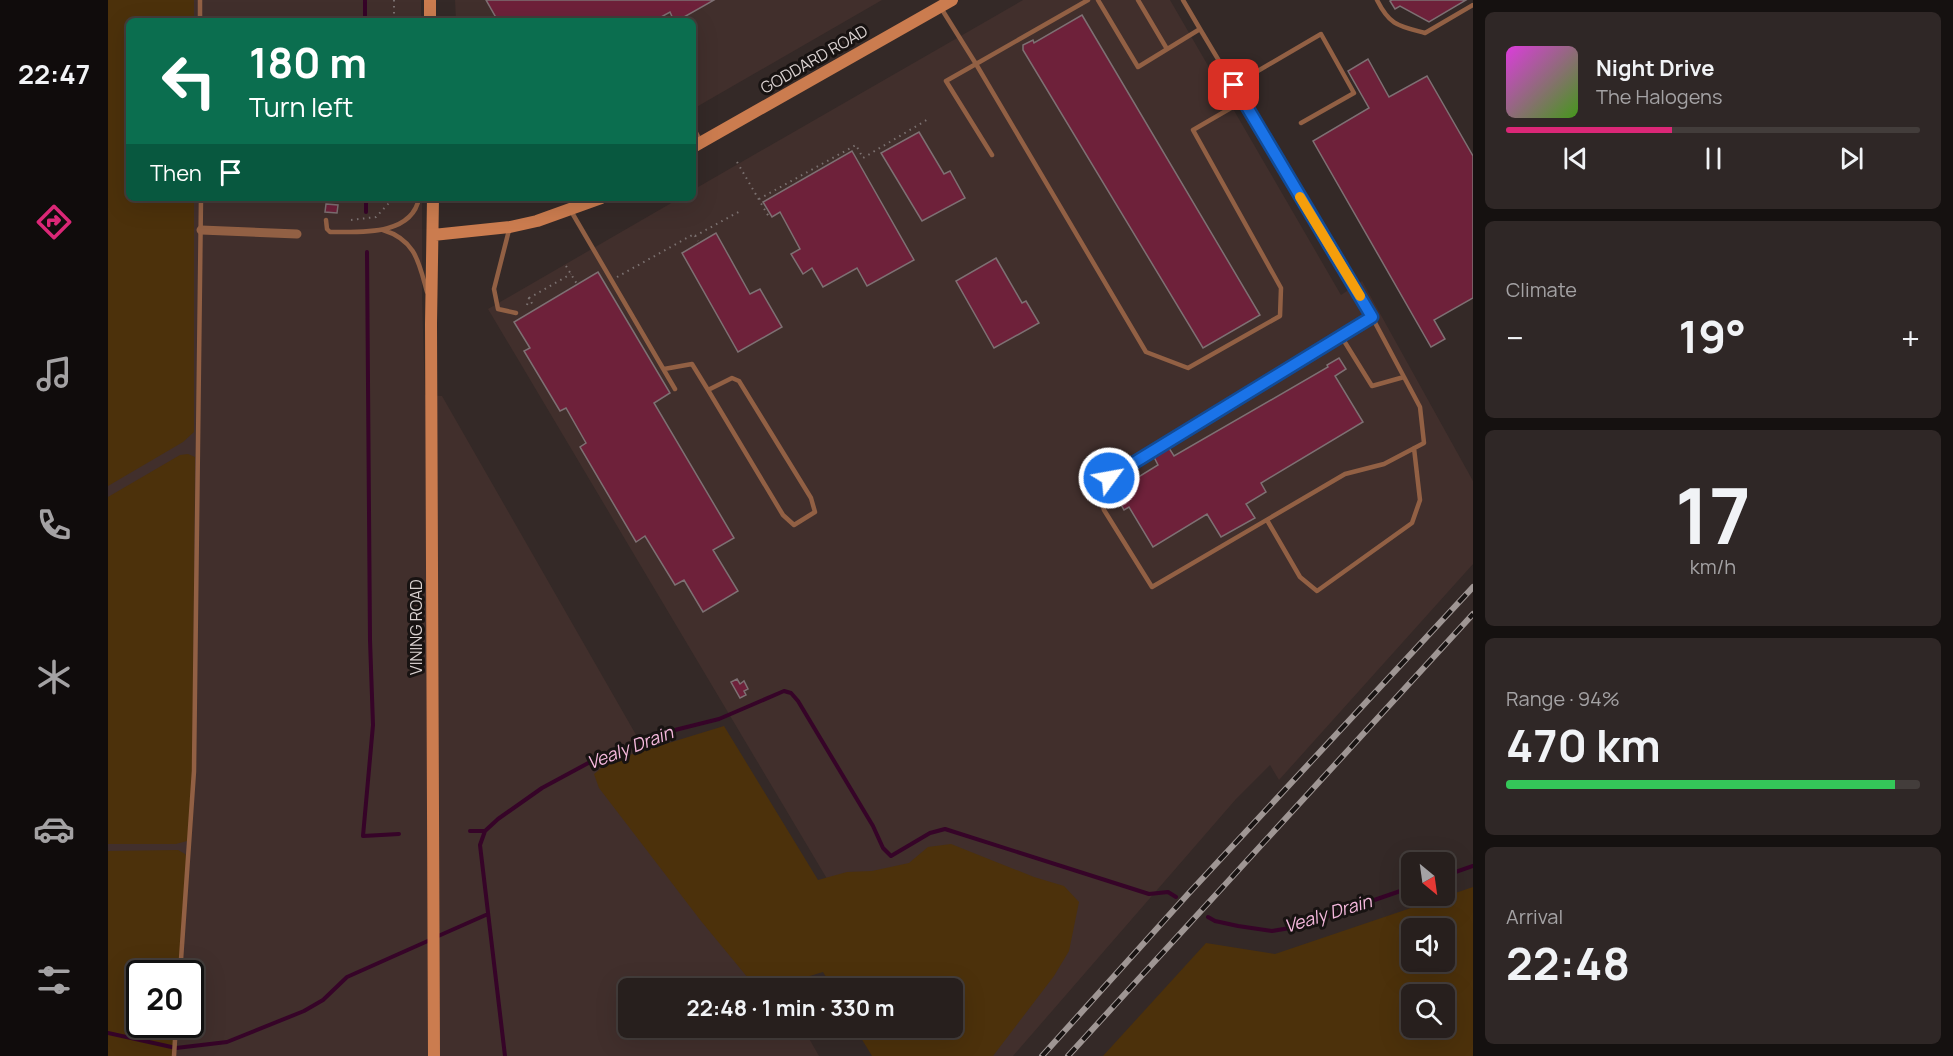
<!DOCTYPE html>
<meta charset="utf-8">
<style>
body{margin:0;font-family:Manrope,sans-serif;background:#2f2726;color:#f1f3f6;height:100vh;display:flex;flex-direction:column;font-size:22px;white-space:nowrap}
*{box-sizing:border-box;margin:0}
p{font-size:20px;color:#a4a2a4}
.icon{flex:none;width:33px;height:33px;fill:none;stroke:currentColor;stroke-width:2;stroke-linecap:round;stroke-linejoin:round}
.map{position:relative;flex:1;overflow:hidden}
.drawer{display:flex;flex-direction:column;gap:12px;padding:12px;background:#151110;width:480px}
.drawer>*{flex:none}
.hud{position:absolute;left:18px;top:18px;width:570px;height:183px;border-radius:9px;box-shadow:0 6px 24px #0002,0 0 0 2px #433d3b;background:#0b6e4f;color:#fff;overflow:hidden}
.needle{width:39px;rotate:151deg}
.tools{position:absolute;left:1293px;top:852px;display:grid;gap:12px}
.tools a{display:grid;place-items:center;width:54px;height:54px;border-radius:9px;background:#271f1d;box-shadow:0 6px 24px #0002,0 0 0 2px #433d3b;font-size:30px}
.speed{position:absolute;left:18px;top:960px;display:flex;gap:12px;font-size:30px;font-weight:700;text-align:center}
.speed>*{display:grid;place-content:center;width:78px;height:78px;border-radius:50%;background:#271f1d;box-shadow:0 6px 24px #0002,0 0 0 2px #433d3b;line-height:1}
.speed .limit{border:3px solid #111;border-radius:9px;background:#fff;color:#111}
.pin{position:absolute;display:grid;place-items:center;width:51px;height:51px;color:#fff;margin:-26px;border-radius:12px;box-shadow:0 3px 9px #0006}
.me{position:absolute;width:66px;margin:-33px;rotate:58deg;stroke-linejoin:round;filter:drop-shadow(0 0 4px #0008)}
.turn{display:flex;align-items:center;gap:21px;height:126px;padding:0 24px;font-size:27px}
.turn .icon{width:78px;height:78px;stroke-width:2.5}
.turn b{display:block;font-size:42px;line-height:51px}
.then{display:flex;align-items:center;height:57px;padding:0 24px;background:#0003;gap:12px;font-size:22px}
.big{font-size:45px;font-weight:700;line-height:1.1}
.drawer .widget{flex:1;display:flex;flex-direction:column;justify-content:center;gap:9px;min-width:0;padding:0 21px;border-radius:9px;background:#2f2726}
.drawer .dial{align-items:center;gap:0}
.dial b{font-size:78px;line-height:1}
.song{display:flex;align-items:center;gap:18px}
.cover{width:72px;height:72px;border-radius:9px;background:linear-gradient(135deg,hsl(300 70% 55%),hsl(100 70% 35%))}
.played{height:6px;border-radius:3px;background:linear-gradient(90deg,#db2777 40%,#433d3b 40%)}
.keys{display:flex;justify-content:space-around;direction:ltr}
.heat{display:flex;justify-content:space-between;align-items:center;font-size:33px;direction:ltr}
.charge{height:9px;border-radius:4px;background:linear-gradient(90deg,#34c759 94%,#433d3b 0)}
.trip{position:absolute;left:510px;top:978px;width:345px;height:60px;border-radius:9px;background:#271f1d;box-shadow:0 6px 24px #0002,0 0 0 2px #433d3b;font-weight:700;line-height:60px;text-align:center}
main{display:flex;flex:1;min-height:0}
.tab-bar{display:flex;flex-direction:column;width:108px;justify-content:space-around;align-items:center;background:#100c0c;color:#a4a2a4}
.tab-bar .icon{width:42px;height:42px}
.tab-bar .selected{color:#db2777}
.tab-bar b{font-size:27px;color:#f1f3f6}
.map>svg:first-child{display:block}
</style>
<main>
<nav class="tab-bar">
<b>22:47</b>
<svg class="icon selected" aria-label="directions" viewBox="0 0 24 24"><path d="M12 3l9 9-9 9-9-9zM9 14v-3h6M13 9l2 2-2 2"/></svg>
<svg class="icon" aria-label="music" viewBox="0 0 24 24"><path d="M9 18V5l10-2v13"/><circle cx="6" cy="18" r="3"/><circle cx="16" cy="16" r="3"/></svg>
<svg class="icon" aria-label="phone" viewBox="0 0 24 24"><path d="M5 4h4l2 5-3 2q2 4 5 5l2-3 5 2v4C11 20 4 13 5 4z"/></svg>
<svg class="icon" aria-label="climate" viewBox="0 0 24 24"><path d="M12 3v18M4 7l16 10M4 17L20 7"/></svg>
<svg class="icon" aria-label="car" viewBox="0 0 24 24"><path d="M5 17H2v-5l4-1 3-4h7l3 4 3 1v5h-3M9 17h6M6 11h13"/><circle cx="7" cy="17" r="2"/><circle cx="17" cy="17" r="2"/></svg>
<svg class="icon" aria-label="filters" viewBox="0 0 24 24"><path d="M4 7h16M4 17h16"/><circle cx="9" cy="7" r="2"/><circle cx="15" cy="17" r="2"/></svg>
</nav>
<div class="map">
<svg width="1365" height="1056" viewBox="0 0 1365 1056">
<rect width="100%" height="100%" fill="#342927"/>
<path fill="#412f2c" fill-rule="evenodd" d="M 0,0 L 313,0 L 313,21 L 21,21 L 21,198 L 314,198 L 314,297 L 317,395 L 334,396 L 673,988 L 520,988 L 520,1028 L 695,1028 L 711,1056 L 0,1056 ZM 32,974 L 82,974 L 82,1024 L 32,1024 Z
M 347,0 L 774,0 L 585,109 L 585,21 L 348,21 Z
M 915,0 L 1062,0 L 1233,295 L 1254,281 L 1365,481 L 1365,564 L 1171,780 L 1162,765 L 1128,799 L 905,1056 L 824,1056 L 844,1028 L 844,988 L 784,988 L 380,309 L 572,198 L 585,198 L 585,190 Z"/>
<path fill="#4c310b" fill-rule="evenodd" d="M 0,0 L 86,0 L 86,21 L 21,21 L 21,198 L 86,198 L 86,432 L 75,442 L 0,486 Z
M 80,454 L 87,457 L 84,834 L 79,841 L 68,844 L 0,844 L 0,497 L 72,455 Z
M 616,726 L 710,880 L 739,872 L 764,871 L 801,863 L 820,847 L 843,844 L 926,877 L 956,886 L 971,902 L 961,951 L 946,976 L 885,1056 L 764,1056 L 747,1028 L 844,1028 L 844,988 L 725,988 L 715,972 L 682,982 L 645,984 L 593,921 L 491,788 L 486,774 L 502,761 Z
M 70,850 L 77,854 L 81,861 L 72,973 L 32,974 L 32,1024 L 69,1025 L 66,1056 L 0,1056 L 0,851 Z
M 1365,887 L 1365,1056 L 995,1056 L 1098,943 L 1167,954 ZM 1336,928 L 1336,962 L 1304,962 L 1304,928 ZM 1336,994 L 1336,1028 L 1304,1028 L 1304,994 Z"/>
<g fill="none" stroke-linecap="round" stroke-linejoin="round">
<path stroke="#360428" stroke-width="4" d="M 257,0 L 257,21
M 258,198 L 258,212
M 259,252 L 262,640 L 265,725 L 255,836 L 291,834
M 362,831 L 377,831
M 1336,876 L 1365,866
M 1100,917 L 1107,921 L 1130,926 L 1164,931 L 1188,927 L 1304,887
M 328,937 L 380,914
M 0,1033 L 68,1048 L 119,1042 L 196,1011 L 215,1000 L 239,977 L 322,940
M 397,1056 L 372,845 L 377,831 L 390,819 L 434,788 L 484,761 L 567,730 L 611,719 L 676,691 L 683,693 L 690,701 L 765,826 L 775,848 L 783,856 L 822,833 L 837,829 L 1041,894 L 1060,892 L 1068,897"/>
</g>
<path fill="#6e213a" stroke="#7e7073" stroke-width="1.5" d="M 378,0 L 606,0 L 569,21 L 566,21 L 562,12 L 546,21 L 390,21 Z
M 1284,0 L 1358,0 L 1321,22 L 1292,6 L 1287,9 L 1282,1 Z
M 974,15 L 1152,315 L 1095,348 L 915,50 L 915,45 L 925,40 L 926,43 Z
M 1260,59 L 1281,97 L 1319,76 L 1365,156 L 1365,298 L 1326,320 L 1337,339 L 1323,347 L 1205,141 L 1261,108 L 1240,71 Z
M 811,132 L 836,174 L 842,171 L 857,198 L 814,221 L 773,153 Z
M 744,151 L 806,260 L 759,286 L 749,268 L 715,287 L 704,268 L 695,274 L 683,254 L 692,249 L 672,212 L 664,217 L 655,202 Z
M 218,204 L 230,205 L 229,213 L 217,212 Z
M 608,233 L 642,294 L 652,289 L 674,327 L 630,352 L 574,253 Z
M 888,258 L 914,303 L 918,301 L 931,323 L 886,348 L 848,281 Z
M 490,272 L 562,393 L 546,403 L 626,538 L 605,550 L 630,591 L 595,612 L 576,580 L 567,585 L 537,536 L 528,542 L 472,447 L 478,443 L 458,408 L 452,411 L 416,351 L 422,348 L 406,322 Z
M 1231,358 L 1238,369 L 1227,376 L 1255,422 L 1153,483 L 1158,492 L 1138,504 L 1147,518 L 1113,537 L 1099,514 L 1045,547 L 1021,507 L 1016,510 L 1006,492 L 1050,465 L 1046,457 L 1061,448 L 1066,456 L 1220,367 L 1219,365 Z
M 629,679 L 632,684 L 636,681 L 640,689 L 636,691 L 638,695 L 632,698 L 623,682 Z"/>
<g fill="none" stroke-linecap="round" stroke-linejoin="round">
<path stroke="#7b7170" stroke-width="2" stroke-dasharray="1.5 4.5" stroke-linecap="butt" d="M 286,0 L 286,21
M 629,162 L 661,217
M 651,199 L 748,145 L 755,158 L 822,118
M 243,220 L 268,217 L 281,203 L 281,198
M 587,236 L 634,210
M 458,266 L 469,284
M 509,277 L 586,234 L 590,241
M 421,298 L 463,274
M 419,305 L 421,298 L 426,307"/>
<path stroke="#926044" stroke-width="4.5" d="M 92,0 L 92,21
M 990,0 L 1030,67 L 1092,29 L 1075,0
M 1030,0 L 1059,49
M 1269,0 C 1282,26 1291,26 1317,33 L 1365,5
M 833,8 L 868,64 L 980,0
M 1092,29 L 1264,317 L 1001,478 L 991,494 L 996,510 L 1044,587 L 1237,474 L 1276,464 L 1316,443 L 1312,407 L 1264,317
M 1126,85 L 1213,34 L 1246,93 L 1193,123
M 585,127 L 592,140
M 884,155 L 838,81 L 868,64 L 1038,352 L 1080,368 L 1172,316 L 1173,288 L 1085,130 L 1135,101
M 463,211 L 567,389
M 218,220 L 219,229 L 222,232 C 252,232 304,236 311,198
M 275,230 C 308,240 311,263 319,292
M 401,230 L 386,289 L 390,309 L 408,313
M 1233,336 L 1264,386 L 1296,377
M 556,369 L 584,364 L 600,390 L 675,515 L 686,525 L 707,512 L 703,498 L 631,381 L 624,378 L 600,390
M 1159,520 L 1192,577 L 1209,591 L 1304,523 L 1312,500 L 1306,448
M 72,974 L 86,771 L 93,198
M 66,1056 L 68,1024"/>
<path stroke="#926044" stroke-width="9" d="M 93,230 L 189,234"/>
<path stroke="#cb7c4f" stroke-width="12" d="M 322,0 L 322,21
M 585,147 L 844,0
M 325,198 L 323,324 L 326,1056
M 325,235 L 402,227 L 429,221 L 493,198"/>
<g stroke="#9f9694" stroke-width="6">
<path id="rail" d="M 934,1056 L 1081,893 L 1365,587
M 960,1056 L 1365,614"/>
</g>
<use href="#rail" stroke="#181312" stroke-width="4" stroke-dasharray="11" stroke-linecap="butt"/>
</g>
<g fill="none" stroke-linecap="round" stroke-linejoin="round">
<g stroke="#114b97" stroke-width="15">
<path id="route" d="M 1001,478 L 1264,317 L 1126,85"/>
</g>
<use href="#route" stroke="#1a73e8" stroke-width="10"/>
<path stroke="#f59e0b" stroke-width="10" d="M 1192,197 L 1252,296"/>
</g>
<g text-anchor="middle" stroke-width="6" stroke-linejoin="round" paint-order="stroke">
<g font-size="16" fill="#d9d1d0" stroke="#181312">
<text transform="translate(706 59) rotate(-30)" y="6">GODDARD ROAD</text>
<text transform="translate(308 627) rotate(-90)" y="6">VINING ROAD</text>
</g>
<g font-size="18" font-style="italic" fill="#f5b8dd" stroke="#181312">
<text transform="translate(522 748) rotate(-21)" y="6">Vealy Drain</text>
<text transform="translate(1220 914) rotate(-17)" y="6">Vealy Drain</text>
</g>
</g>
</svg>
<div class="tools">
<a><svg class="needle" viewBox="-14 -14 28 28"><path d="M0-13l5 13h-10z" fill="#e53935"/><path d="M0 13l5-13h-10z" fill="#a4a2a4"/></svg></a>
<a><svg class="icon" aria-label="sound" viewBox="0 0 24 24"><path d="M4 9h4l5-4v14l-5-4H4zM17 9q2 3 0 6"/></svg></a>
<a><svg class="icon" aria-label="search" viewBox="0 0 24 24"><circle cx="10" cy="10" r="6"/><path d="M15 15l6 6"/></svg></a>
</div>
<div class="speed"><div class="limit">20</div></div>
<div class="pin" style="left:1126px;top:85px;background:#d93025"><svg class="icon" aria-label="arrive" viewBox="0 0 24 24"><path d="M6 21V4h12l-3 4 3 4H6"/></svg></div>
<svg class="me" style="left:1001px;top:478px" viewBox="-20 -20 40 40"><circle r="17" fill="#1a73e8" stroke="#fff" stroke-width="3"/><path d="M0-11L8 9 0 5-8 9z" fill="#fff"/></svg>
<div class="trip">22:48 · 1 min · 330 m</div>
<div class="hud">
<div class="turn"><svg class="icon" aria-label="left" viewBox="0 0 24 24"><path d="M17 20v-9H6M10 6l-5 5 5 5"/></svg><div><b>180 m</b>Turn left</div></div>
<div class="then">Then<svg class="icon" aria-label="arrive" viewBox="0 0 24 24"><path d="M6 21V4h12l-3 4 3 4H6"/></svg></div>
</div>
</div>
<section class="drawer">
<div class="widget">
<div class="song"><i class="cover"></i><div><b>Night Drive</b><p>The Halogens</p></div></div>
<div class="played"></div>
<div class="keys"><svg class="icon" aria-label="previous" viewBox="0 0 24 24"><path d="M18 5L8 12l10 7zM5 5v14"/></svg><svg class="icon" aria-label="pause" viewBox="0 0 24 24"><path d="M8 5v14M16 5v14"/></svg><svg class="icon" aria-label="next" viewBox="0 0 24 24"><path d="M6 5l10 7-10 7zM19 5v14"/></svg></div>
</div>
<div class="widget"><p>Climate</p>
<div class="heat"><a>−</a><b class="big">19°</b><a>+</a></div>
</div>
<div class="widget dial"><b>17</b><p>km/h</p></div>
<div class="widget"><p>Range · 94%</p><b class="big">470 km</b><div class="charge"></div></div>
<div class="widget"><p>Arrival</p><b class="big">22:48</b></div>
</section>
</main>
